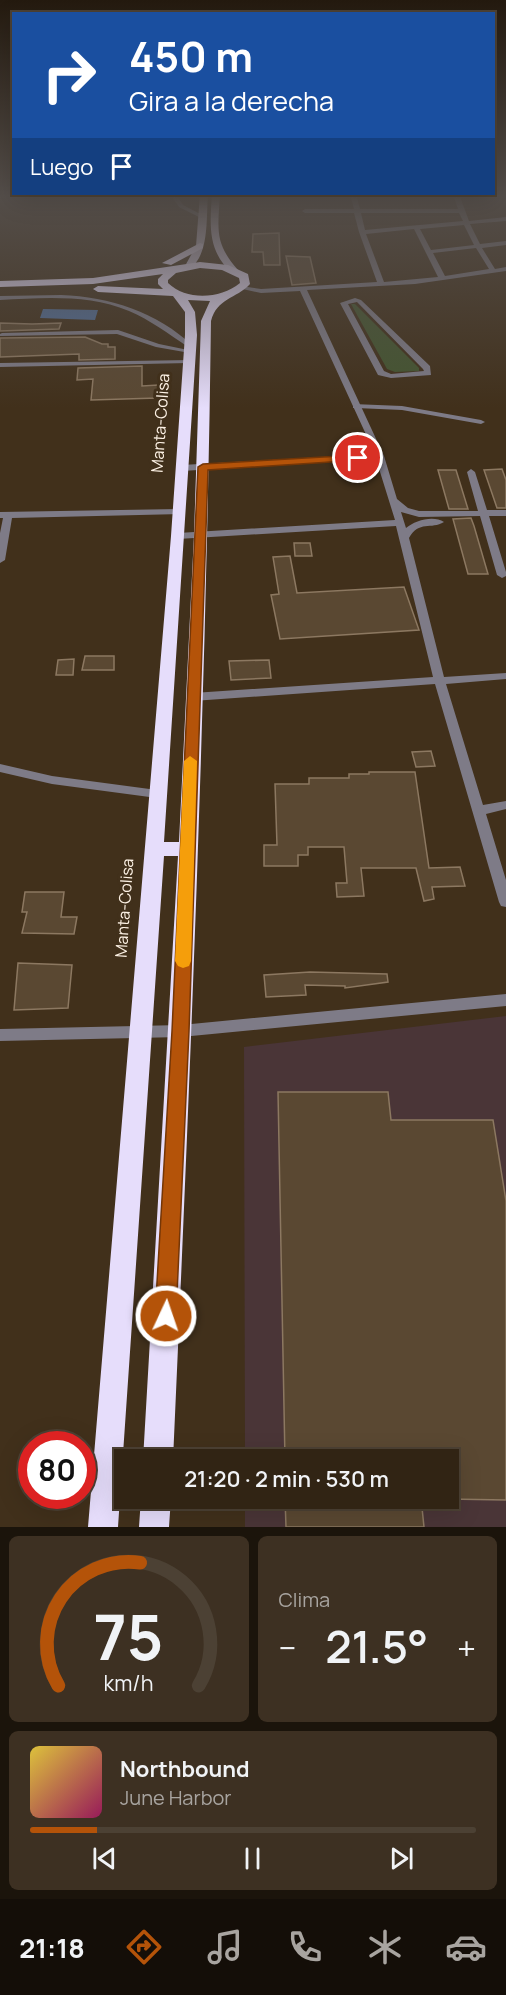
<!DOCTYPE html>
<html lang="es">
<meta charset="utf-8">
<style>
body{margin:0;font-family:Manrope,sans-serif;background:#3d3022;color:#f1f3f6;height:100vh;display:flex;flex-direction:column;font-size:22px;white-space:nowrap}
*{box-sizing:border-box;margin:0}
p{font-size:20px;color:#a8a4a0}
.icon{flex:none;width:33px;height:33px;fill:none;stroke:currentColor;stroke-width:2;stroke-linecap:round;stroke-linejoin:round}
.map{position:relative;height:1527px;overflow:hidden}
.sheet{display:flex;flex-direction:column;gap:9px;padding:9px;background:#1b140b;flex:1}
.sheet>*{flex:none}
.top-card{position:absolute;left:12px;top:12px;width:483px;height:183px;border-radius:0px;box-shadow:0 6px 24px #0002,0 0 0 2px #4c4134;background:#1a4fa0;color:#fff;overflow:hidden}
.speed{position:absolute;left:18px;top:1431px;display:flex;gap:12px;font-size:30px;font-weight:700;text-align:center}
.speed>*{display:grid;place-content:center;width:78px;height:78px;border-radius:50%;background:#312414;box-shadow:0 6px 24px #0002,0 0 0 2px #4c4134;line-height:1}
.speed .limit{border:9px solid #d22;background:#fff;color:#111}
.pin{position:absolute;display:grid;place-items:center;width:51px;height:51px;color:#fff;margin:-26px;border:3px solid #fff;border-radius:50%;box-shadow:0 2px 6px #0007}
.me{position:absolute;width:66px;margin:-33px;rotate:3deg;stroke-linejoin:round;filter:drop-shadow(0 0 4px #0008)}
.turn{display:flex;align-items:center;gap:21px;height:126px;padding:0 18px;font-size:27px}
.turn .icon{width:78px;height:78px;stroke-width:2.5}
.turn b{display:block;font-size:42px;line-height:51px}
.then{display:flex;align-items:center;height:57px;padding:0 18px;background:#0003;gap:12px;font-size:22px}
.big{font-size:45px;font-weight:600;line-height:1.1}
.sheet .widget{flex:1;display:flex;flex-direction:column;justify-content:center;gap:9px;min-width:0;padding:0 21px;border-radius:9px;background:#3d3022}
.sheet .dial{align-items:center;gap:0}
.dial svg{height:156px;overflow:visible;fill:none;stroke:#4c4134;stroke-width:7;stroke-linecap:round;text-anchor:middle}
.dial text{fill:#f1f3f6;stroke:none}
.song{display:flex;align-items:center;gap:18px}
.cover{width:72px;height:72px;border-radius:9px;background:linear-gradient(135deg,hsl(50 70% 55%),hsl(330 70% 35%))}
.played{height:6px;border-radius:3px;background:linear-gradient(90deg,#b45309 15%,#4c4134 15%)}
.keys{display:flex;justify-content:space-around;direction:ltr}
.heat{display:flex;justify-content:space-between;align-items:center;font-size:33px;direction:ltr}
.sheet .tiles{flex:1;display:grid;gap:9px;grid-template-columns:1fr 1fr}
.widget:last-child{grid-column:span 2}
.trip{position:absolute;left:114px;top:1449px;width:345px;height:60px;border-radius:0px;background:#312414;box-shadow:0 6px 24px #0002,0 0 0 2px #4c4134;font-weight:600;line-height:60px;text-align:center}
.dock{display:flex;height:96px;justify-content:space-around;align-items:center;background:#140e08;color:#a8a4a0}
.dock .icon{width:42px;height:42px}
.dock .selected{color:#b45309}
.dock b{font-size:27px;color:#f1f3f6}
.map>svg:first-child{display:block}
</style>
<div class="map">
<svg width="506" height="1527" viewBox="0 0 506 1527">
<rect width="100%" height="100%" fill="#41301b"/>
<path fill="#4a3537" d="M 506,1016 L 506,1527 L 245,1527 L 245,1499 L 448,1498 L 448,1460 L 245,1459 L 244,1047 Z"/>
<path fill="#445530" d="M 351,304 L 355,304 L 419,368 L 419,371 L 395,372 L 387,369 Z"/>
<path fill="#506c96" d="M 43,309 L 98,310 L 95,320 L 40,318 Z"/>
<path fill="#5a4832" stroke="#8c7861" stroke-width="1.5" d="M 279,233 L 280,265 L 264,265 L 263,252 L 252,252 L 253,234 Z
M 286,256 L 310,257 L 316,283 L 292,285 Z
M 0,323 L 32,324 L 61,323 L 59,329 L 0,331 Z
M 85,337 L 102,344 L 108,344 L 108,347 L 115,347 L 115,359 L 79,360 L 79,354 L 0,357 L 0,338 Z
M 142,366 L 142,386 L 158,385 L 158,398 L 91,400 L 93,379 L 77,380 L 78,368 Z
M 502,469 L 506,480 L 506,508 L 497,508 L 484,470 Z
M 438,470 L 456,470 L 468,509 L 449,509 Z
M 471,518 L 474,526 L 488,574 L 468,574 L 453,519 Z
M 294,543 L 310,543 L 312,556 L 295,556 Z
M 290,556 L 297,593 L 404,587 L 419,630 L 280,639 L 271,595 L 279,594 L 273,557 Z
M 85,656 L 114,656 L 114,670 L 82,670 Z
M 74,659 L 73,675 L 56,675 L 58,660 Z
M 269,660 L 271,678 L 231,680 L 229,661 Z
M 431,751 L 435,766 L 416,767 L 412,752 Z
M 369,772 L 415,772 L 429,868 L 460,867 L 465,886 L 432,887 L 434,899 L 424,901 L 416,868 L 361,868 L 364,896 L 337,897 L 336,883 L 347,883 L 344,847 L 308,847 L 308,855 L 298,855 L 298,866 L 264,866 L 264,845 L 277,845 L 275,784 L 309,784 L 309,778 L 349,778 L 349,774 L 369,774 Z
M 25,892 L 64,892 L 61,917 L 77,917 L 74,934 L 22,933 L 27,912 L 22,912 Z
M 18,963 L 72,965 L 68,1008 L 14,1010 Z
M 310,972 L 387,974 L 388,982 L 345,988 L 345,986 L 305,985 L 306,995 L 266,997 L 264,975 Z
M 278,1092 L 388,1092 L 391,1120 L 493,1120 L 506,1201 L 506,1500 L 448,1499 L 448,1460 L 285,1460 Z
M 285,1498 L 421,1498 L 424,1527 L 286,1527 Z"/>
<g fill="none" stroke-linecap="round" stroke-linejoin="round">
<path fill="#7e7b87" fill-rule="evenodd" d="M 61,295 C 110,297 157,312 193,346 L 188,347 C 169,334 150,320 129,311 C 88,294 43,298 0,300 L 0,296 Z
M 118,330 L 159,344 L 193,351 L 190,353 L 156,347 L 117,334 L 0,336 L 0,334 L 2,333 Z
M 191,360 L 191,362 L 189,363 L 0,367 L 0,363 Z
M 353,404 L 402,406 L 481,420 L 485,422 L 481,424 L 402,410 L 356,408 L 353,408 Z"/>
<path fill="#7e7b87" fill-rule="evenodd" d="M 170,194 L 176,194 L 183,205 L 206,217 L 201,218 L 179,207 Z
M 350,194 L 356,194 L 360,209 L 458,209 L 453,194 L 459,194 L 469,221 L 506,217 L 506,221 L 470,224 L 480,244 L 506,241 L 506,245 L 482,248 L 495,269 L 506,267 L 506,271 L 415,284 L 307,290 L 384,456 L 397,499 L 408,508 L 419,511 L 478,511 L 467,472 L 471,469 L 475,472 L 487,510 L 506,510 L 506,516 L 489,516 L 506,572 L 506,576 L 502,578 L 497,575 L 480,516 L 419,517 L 401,512 L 406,528 C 415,520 434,515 444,522 C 431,530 419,520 409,538 L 444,677 L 506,673 L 506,679 L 446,684 L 483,805 L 506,801 L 506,809 L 486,814 L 506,880 L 506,907 L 501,906 L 499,902 L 435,684 L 193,701 L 187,697 L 193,693 L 433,677 L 396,526 L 178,539 L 173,536 L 178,533 L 395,520 L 376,459 L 182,471 L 178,468 L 182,465 L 375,454 L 300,291 L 261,293 L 238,288 L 241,286 L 261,289 L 377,282 L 359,232 L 354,213 L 305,213 L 302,211 L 305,209 L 354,209 ZM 361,213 L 459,213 L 463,221 L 365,230 ZM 464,225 L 474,245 L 431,250 L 420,229 ZM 414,229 L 438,277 L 384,282 L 366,234 ZM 476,248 L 489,269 L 445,276 L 433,253 Z
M 355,298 L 361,300 L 430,366 L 431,375 L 391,378 L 378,375 L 340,303 ZM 357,302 L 423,369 L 424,371 L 391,374 L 384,371 L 348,304 Z
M 179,509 L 182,510 L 182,514 L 12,518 L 5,560 L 0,563 L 0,533 L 3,518 L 0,518 L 0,512 Z
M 0,764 L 52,776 L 157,790 L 163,794 L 157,798 L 52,784 L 0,772 Z
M 506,994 L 506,1006 L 181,1037 L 0,1041 L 0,1029 L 181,1025 Z"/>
<path fill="#c9c1da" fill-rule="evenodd" d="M 200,194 L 208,194 C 206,216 210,256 189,269 L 185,266 L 196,246 Z
M 212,194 L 220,194 C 218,229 214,243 238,270 L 237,272 L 231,272 C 207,250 210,224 212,194 Z"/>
<path fill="#e6ddfb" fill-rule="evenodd" d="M 200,243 L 203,244 L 203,248 L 171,265 L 162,263 Z
M 200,262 L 228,265 L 248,274 L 250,284 C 236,299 217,298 211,321 C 206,701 190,1080 173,1460 L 143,1460 L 178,856 L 164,856 L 118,1527 L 88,1527 L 171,536 L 185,335 L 185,312 L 173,296 L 98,292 L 93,289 L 98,286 L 163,289 L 158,284 L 158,279 L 163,274 L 93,284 L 0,287 L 0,281 L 93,278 ZM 200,268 L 222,270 L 239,278 L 240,283 C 220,299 187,301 168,283 L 168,280 L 176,273 ZM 188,300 L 210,301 L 201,321 L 194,535 L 179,842 L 164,842 L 197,335 L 195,312 Z
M 141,1498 L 171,1498 L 169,1527 L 139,1527 Z"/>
</g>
<linearGradient id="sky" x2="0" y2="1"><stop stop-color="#241a0f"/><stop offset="0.48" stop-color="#544e4a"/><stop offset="1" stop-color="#544e4a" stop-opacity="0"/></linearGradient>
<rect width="506" height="408" fill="url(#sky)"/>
<path fill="#b45309" stroke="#753606" stroke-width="1.5" d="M 358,455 L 361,455 L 361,460 L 208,470 L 189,1031 L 176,1316 L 173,1323 L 166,1326 L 158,1323 L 155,1316 L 172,1031 L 198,467 L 203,464 Z"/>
<path fill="#f59e0b" d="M 190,756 L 197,761 L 191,961 L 189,966 L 183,968 L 178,966 L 175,961 L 184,761 Z"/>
<g text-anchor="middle" stroke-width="6" stroke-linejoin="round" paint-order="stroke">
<g font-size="16" fill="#fdf2e5" stroke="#41301b">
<text transform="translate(160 423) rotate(-86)" y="6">Manta-Colisa</text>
<text transform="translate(124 908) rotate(-86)" y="6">Manta-Colisa</text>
</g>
</g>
</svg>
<div class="speed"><div class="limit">80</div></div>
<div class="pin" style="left:358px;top:458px;background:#d93025"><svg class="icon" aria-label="arrive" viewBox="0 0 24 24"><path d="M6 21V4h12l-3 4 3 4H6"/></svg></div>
<svg class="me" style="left:166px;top:1316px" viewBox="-20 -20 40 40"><circle r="17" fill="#b45309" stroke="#fff" stroke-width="3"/><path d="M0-11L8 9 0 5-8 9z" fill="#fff"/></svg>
<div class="trip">21:20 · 2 min · 530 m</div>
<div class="top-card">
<div class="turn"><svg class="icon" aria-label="right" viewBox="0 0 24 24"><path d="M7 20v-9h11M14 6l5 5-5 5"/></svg><div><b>450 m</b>Gira a la derecha</div></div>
<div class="then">Luego<svg class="icon" aria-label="arrive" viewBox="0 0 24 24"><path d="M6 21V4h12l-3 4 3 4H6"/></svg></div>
</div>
</div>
<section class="sheet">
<div class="tiles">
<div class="widget dial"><svg viewBox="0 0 100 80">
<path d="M14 69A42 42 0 1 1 86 69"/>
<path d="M14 69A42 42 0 0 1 56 6" stroke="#b45309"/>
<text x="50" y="56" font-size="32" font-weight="700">75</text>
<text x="50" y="72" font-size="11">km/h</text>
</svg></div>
<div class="widget"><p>Clima</p>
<div class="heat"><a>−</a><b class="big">21.5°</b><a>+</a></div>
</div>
<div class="widget">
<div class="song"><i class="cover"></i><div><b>Northbound</b><p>June Harbor</p></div></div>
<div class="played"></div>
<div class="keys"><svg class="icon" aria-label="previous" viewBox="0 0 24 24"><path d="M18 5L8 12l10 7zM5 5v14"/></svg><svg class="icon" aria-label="pause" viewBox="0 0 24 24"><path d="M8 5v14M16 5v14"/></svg><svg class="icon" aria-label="next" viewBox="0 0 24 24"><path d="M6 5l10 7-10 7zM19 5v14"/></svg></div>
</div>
</div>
</section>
<nav class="dock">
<b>21:18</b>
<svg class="icon selected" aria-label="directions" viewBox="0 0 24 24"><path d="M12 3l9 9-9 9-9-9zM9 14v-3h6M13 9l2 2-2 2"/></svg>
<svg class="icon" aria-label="music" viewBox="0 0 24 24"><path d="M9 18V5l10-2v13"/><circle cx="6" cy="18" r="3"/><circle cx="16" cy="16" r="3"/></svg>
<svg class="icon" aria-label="phone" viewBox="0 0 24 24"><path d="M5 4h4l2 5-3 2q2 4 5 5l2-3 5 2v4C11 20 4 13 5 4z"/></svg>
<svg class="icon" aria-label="climate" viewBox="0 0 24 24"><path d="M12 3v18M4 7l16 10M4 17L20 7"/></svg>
<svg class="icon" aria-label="car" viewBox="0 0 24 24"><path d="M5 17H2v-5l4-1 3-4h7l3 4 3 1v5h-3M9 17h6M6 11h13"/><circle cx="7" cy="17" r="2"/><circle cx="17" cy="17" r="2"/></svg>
</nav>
